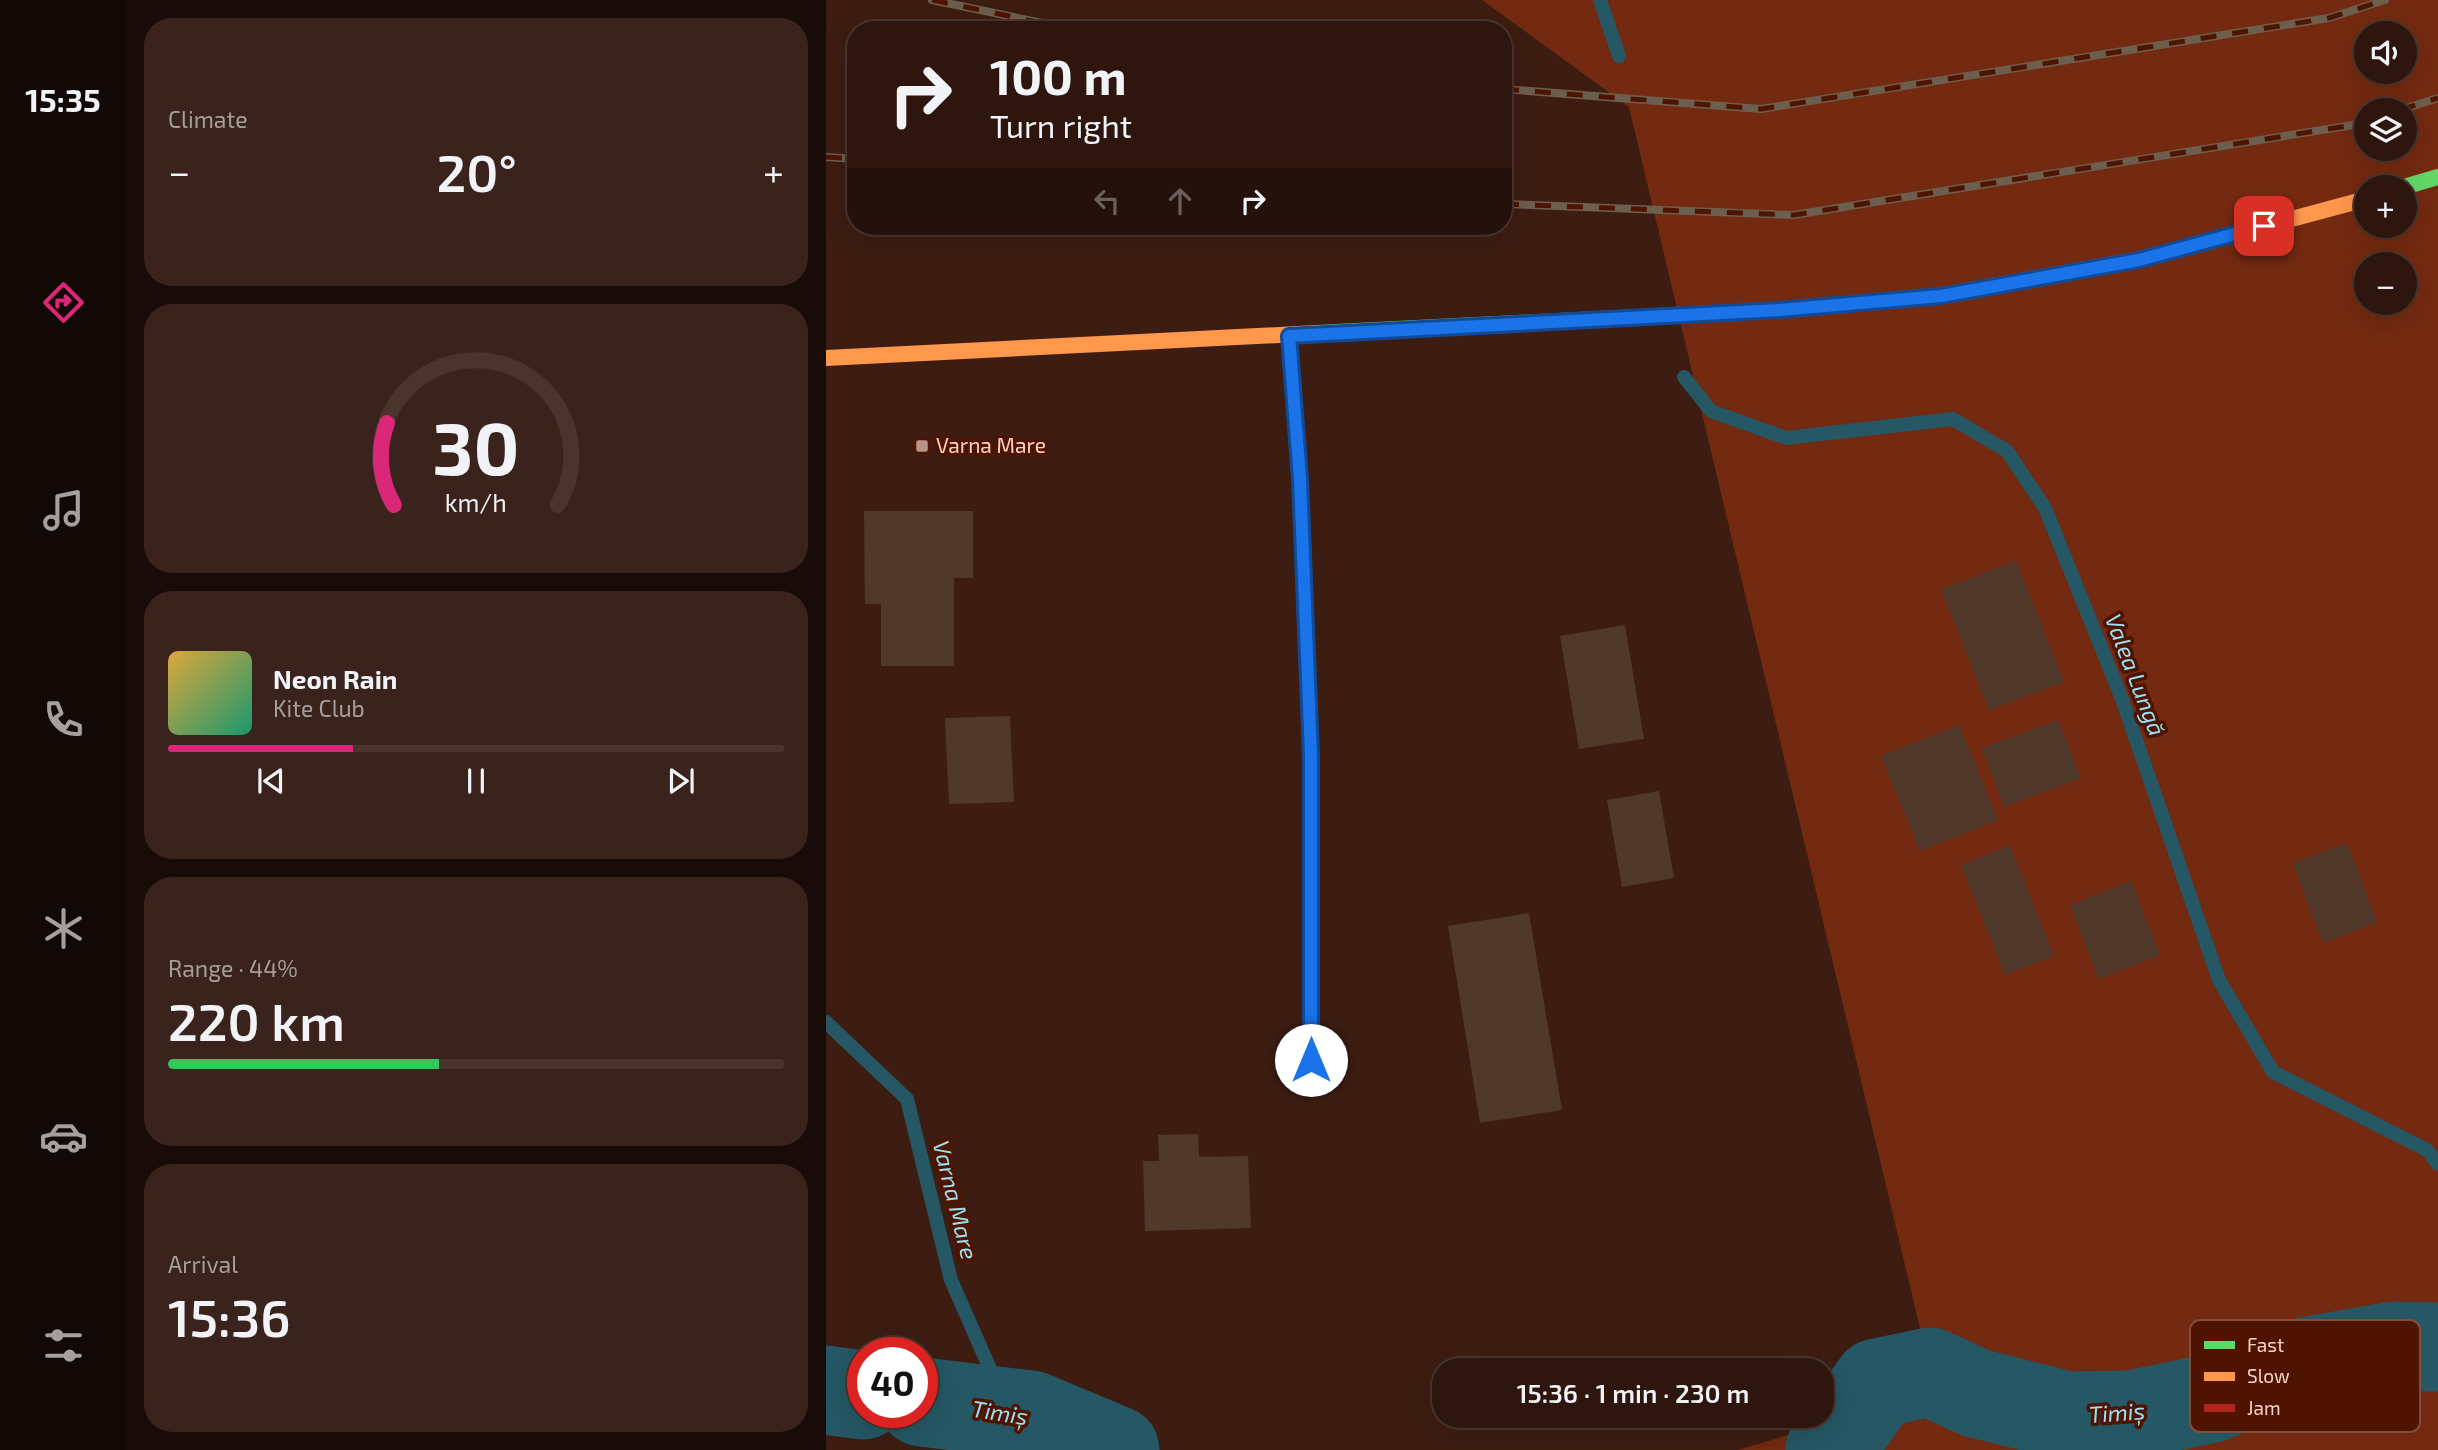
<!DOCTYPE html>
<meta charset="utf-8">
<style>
body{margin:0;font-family:"Exo 2",sans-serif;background:#3a231c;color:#f1f3f6;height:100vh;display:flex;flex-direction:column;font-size:26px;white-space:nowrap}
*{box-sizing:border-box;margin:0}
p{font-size:23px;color:#a79f9e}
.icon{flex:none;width:38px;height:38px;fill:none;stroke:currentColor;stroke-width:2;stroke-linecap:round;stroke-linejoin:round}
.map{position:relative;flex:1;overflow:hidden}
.sheet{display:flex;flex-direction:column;gap:18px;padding:18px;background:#190c08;width:700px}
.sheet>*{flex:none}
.hud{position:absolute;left:21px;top:21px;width:665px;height:214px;border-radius:28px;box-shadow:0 7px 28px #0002,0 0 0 2px #49352e;background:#2e160e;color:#f1f3f6;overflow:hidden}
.fabs{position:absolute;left:1528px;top:21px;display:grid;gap:14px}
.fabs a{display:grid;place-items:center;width:63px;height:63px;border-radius:50%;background:#2e160e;box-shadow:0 7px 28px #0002,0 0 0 2px #49352e;font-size:35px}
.speed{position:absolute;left:21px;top:1337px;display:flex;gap:14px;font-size:35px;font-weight:700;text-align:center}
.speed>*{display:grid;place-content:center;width:91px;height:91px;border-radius:50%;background:#2e160e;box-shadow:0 7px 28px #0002,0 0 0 2px #49352e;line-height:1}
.speed .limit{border:10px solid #d22;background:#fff;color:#111}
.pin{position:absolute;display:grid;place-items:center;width:60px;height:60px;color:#fff;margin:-30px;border-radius:14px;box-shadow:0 4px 10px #0006}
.me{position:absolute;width:77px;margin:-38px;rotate:0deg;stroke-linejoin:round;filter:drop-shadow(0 0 5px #0008)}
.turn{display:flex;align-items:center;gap:24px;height:147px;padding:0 28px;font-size:32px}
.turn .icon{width:91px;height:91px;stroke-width:2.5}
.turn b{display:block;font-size:49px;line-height:60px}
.lanes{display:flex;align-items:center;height:66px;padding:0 28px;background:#0003;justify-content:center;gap:35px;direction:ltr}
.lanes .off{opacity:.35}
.big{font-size:52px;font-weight:600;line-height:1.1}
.sheet .tile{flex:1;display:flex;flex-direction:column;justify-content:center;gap:10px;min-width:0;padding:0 24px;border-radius:28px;background:#3a231c}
.sheet .dial{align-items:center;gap:0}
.dial svg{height:182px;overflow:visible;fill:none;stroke:#49352e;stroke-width:7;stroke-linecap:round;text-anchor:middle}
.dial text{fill:#f1f3f6;stroke:none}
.song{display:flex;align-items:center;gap:21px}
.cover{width:84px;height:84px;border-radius:10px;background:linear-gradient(135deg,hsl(40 70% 55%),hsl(160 70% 35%))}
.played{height:7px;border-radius:4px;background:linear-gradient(90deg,#db2777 30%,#49352e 30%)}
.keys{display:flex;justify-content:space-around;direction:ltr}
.heat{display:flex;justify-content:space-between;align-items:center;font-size:38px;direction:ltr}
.charge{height:10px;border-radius:5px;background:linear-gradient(90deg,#34c759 44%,#49352e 0)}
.trip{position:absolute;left:606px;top:1358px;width:402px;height:70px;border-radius:28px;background:#2e160e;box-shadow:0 7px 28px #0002,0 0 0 2px #49352e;font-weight:600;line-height:70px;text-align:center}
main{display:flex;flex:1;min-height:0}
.dock{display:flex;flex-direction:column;width:126px;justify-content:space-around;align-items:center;background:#120906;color:#a79f9e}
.dock .icon{width:49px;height:49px}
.dock .selected{color:#db2777}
.dock b{font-size:32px;color:#f1f3f6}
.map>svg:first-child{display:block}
</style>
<main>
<nav class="dock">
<b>15:35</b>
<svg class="icon selected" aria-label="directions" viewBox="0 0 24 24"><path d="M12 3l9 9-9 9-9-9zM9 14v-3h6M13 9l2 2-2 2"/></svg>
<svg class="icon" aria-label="music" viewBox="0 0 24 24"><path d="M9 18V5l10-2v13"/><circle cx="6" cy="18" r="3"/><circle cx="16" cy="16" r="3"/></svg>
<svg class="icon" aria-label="phone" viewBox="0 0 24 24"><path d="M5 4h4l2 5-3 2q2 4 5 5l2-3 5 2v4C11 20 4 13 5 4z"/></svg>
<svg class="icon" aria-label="climate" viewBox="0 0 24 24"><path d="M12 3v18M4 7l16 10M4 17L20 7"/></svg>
<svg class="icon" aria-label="car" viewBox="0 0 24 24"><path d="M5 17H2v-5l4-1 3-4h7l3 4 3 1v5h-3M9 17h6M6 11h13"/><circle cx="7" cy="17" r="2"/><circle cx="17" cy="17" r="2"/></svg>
<svg class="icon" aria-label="filters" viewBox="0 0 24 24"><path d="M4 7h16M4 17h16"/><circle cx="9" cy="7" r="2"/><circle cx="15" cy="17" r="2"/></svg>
</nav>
<section class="sheet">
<div class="tile"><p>Climate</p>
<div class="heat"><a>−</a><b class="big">20°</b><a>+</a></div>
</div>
<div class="tile dial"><svg viewBox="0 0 100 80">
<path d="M14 69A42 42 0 1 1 86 69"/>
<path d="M14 69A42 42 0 0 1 11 33" stroke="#db2777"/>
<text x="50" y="56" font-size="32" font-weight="700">30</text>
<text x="50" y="72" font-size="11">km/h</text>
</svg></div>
<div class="tile">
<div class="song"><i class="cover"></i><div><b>Neon Rain</b><p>Kite Club</p></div></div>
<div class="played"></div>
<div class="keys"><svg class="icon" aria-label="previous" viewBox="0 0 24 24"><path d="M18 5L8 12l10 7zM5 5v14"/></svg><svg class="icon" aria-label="pause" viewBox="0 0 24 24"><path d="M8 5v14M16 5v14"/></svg><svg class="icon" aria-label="next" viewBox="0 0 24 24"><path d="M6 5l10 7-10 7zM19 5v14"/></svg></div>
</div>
<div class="tile"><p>Range · 44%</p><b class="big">220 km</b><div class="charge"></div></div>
<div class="tile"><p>Arrival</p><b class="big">15:36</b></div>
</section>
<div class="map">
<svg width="1612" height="1450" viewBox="0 0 1612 1450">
<rect width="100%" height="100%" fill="#3d1d12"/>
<path fill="#732a10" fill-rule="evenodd" d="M 656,0 L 1612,0 L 1612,1450 L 912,1450 L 1109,1391 L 803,107 ZM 1540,33 L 1578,33 L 1578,72 L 1540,72 ZM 1540,110 L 1578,110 L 1578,149 L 1540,149 ZM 1540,187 L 1578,187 L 1578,226 L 1540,226 ZM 1540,264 L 1578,264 L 1578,303 L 1540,303 Z"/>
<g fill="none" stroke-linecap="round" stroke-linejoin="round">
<path stroke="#255765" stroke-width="14" d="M 774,0 L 793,56
M 858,377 L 885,411 L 960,438 L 1127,419 L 1181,451 L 1219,508 L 1296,699 L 1393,980 L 1447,1072 L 1601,1150 L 1612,1164
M 0,1022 L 81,1099 L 125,1280 L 183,1412"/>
<path stroke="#255765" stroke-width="89" d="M 0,1390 L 37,1395
M 96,1402 L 205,1415 L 289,1450
M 1004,1450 L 1051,1383 L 1104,1372 L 1150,1393 L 1241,1416 L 1304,1415 L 1382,1399 L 1477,1362 L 1567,1346 L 1612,1347"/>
</g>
<path fill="#50382a" d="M 38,511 L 147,511 L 147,578 L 128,578 L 128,666 L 55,666 L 55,604 L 39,604 Z
M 1190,561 L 1238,682 L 1163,710 L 1115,589 Z
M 799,625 L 818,739 L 753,749 L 734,636 Z
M 184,716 L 188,802 L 123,804 L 119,718 Z
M 1232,720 L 1255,778 L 1178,807 L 1156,748 Z
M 1133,725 L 1172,820 L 1094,851 L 1055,756 Z
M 833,791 L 848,878 L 796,887 L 781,800 Z
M 1521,843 L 1551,922 L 1497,943 L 1467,863 Z
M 1184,845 L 1228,956 L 1179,975 L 1135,865 Z
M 1305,881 L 1334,955 L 1273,979 L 1244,905 Z
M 703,913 L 736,1110 L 654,1123 L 622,926 Z
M 372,1134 L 373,1157 L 422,1156 L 425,1228 L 319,1231 L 317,1161 L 333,1161 L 332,1135 Z"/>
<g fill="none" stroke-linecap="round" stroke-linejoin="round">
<path stroke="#63d668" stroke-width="16" d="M 1578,187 L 1612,177
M 491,333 L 953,310 L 1105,297"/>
<path stroke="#ff974d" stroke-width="16" d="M 1328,256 L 1540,199
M 0,358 L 491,333
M 483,695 L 485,756 L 485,1060"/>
<path stroke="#b3261e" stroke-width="16" d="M 1105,297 L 1328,256
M 463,336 L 474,479 L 483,695"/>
<g stroke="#6d5f4e" stroke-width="8">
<path id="rail" d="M 106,0 L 250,30
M 677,89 L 935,109 L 1503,18 L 1559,0
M 1574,110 L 1612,98
M 0,157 L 30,159
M 677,204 L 968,215 L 1527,125 L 1540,121"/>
</g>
<use href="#rail" stroke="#4f1400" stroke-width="5" stroke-dasharray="16" stroke-linecap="butt"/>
</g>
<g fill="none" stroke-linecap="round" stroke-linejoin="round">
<g stroke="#114b97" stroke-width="18">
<path id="route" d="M 485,1060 L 485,756 L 474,479 L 463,336 L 953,310 L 1115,296 L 1313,260 L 1438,226"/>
</g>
<use href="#route" stroke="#1a73e8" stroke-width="12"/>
</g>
<rect fill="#b79387" stroke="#4f1400" stroke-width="2.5" x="89" y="439" width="14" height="14" rx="3.5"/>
<g text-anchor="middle" stroke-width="7" stroke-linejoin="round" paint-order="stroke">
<g font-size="21" fill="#f9d2c6" stroke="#4f1400" text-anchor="start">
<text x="110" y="453">Varna Mare</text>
</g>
<g font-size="23" font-style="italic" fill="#9ae1f6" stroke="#4f1400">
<text transform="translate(1309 675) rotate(69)" y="8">Valea Lungă</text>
<text transform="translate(129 1200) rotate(76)" y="8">Varna Mare</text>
<text transform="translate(174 1413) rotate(9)" y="8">Timiș</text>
<text transform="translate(1291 1413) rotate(-4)" y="8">Timiș</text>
</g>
</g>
<rect x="1364" y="1320" width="230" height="112" rx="10" fill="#4f1400" stroke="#824d3b" stroke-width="2"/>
<rect x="1378" y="1341" width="31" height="8" fill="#63d668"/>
<rect x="1378" y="1372" width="31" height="9" fill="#ff974d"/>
<rect x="1378" y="1404" width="31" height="8" fill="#b3261e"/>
<g font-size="19" fill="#f9d2c6">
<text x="1421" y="1352">Fast</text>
<text x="1421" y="1383">Slow</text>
<text x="1421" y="1415">Jam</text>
</g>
</svg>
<div class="fabs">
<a><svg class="icon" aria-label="sound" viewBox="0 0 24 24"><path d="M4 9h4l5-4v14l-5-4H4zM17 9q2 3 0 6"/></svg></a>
<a><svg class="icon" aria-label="layers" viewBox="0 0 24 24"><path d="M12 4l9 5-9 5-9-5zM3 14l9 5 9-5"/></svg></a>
<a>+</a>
<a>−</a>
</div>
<div class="speed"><div class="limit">40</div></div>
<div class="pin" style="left:1438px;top:226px;background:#d93025"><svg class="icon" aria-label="arrive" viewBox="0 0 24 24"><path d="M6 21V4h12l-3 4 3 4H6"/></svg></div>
<svg class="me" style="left:485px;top:1060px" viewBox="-20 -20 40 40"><circle r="19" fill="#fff"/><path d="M0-13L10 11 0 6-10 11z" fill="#1a73e8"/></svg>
<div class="trip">15:36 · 1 min · 230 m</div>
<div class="hud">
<div class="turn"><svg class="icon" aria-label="right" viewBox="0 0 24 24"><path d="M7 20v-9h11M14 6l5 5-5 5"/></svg><div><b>100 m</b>Turn right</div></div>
<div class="lanes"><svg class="icon off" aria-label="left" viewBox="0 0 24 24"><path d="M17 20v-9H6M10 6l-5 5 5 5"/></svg><svg class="icon off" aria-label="ahead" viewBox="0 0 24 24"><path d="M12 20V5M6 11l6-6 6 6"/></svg><svg class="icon" aria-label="right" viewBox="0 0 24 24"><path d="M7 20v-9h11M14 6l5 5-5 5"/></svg></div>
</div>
</div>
</main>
